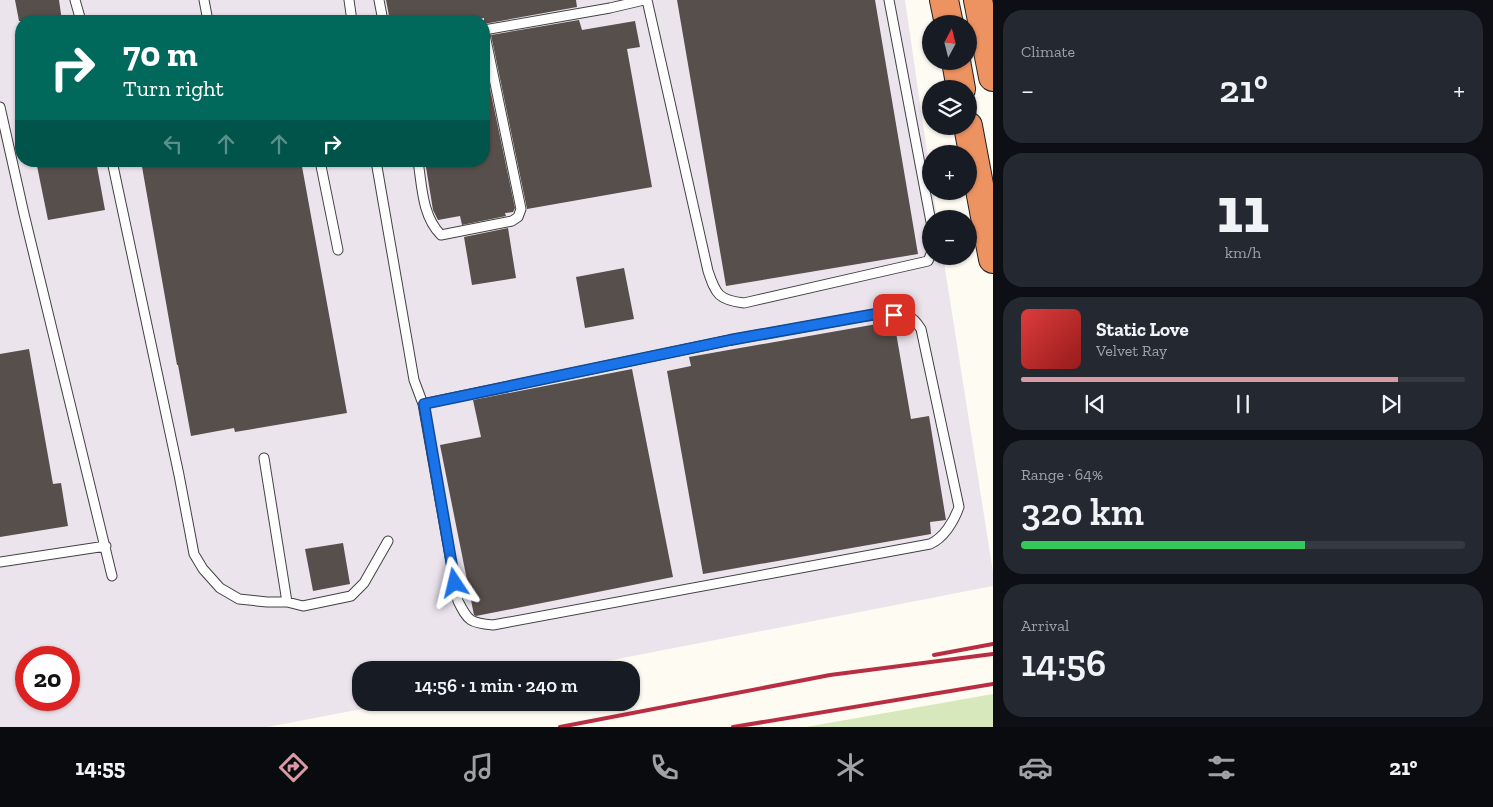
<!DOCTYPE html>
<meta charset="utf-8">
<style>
body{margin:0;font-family:"Zilla Slab",serif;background:#242831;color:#f1f3f6;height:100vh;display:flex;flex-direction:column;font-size:19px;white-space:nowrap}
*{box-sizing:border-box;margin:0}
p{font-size:16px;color:#9ea1a6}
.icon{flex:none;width:28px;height:28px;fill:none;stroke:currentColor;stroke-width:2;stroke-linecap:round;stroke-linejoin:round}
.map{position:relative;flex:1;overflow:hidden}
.details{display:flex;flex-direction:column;gap:10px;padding:10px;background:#0d0f14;width:500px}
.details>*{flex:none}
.top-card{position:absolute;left:15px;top:15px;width:475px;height:152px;border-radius:20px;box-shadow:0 1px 4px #0004;background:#00695c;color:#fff;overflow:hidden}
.needle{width:32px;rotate:7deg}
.controls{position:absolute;left:922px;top:15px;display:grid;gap:10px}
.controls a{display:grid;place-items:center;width:55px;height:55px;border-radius:50%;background:#171b24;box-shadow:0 1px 4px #0004;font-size:25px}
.speed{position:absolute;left:15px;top:646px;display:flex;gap:10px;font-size:25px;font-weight:700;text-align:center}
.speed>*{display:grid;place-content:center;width:65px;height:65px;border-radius:50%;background:#171b24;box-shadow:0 1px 4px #0004;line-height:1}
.speed .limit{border:8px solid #d22;background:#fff;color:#111}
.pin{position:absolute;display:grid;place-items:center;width:42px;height:42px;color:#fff;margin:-21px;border-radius:10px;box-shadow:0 2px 8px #0006}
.me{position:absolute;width:55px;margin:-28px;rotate:350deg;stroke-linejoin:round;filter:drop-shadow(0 0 4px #0008)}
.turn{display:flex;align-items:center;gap:18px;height:105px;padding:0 25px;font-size:22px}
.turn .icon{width:65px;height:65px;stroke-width:2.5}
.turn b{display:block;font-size:35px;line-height:42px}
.lanes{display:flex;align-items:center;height:48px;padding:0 25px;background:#0003;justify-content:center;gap:25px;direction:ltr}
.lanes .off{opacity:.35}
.big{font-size:38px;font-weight:600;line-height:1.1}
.details .tile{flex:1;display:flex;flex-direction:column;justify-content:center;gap:8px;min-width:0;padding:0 18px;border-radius:20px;background:#242831}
.details .dial{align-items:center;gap:0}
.dial b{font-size:65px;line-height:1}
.song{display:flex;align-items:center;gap:15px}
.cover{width:60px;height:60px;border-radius:8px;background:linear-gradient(135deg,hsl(0 70% 55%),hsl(0 70% 35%))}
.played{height:5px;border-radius:2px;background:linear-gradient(90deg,#d89aa5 85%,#363941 85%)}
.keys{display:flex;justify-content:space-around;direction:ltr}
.heat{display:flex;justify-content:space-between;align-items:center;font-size:28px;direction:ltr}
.charge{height:8px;border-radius:4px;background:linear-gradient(90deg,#34c759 64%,#363941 0)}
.trip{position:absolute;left:352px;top:661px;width:288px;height:50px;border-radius:20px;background:#171b24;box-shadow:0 1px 4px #0004;font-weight:600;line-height:50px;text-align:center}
.tabs{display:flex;height:80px;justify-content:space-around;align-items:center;background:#090b0e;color:#9ea1a6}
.tabs .icon{width:35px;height:35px}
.tabs .on{color:#d89aa5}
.tabs b{font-size:22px;color:#f1f3f6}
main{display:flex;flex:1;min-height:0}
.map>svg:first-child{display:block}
</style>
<main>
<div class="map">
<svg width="993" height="727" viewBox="0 0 993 727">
<rect width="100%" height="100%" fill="#fefbf2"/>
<path fill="#ebe4ed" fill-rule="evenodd" d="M 0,0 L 905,0 L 931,179 L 931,191 L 933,191 L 937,219 L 931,219 L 931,256 L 943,256 L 993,572 L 993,586 L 561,670 L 361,670 L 361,702 L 394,703 L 267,727 L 0,727 ZM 21,21 L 484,21 L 484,161 L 21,161 ZM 26,658 L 69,658 L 69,700 L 26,700 Z"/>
<path fill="#d7e8bd" d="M 993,694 L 993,727 L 806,727 Z"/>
<path fill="#574f4c" d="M 15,0 L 59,0 L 62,21 L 19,21 Z
M 386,0 L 576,0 L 577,7 L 484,24 L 484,18 L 467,21 L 390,21 Z
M 677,0 L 875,0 L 918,254 L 726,286 Z
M 579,20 L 582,30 L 635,21 L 640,47 L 627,49 L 652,187 L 527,209 L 491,35 Z
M 484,60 L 515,208 L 513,212 L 505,213 L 506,216 L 462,225 L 460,216 L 438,220 L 433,210 L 425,161 L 484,161 Z
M 36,161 L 96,161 L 105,210 L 48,220 Z
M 141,161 L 301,161 L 347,413 L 235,432 L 234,428 L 191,436 L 178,365 L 177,365 Z
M 508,228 L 516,278 L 472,285 L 464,237 Z
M 624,268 L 634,319 L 585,328 L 576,277 Z
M 894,321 L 911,419 L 929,416 L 946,520 L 930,522 L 931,534 L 703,574 L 667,371 L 691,366 L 689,357 Z
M 29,349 L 53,484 L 61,483 L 68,526 L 0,537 L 0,354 Z
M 632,369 L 673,577 L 476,616 L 474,615 L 440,445 L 481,437 L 473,400 Z
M 343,543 L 350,584 L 313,591 L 305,549 Z"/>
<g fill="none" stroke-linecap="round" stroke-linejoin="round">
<g stroke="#424242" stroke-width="11">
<path id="lane" d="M 75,0 L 81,21
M 204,0 L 208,21
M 349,0 L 352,21
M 379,0 L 383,21
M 647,0 L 708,271 C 716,295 719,300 744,303 L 928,261 L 931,254
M 889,0 L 931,222
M 484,30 L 610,8 L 644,0
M 0,107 L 24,214 L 112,576
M 112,161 L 179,475 L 194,554 L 203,569 L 220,588 L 239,599 L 267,602 L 287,602 L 303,606 L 351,596 L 364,583 L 388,541
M 320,161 L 338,250
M 376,161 L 414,380 L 423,404 L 458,601 C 468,621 470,623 493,625 L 930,544 C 944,538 954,521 959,507 L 921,329 C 919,326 916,322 914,320 C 903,311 872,315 859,317 L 730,340 L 423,404
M 418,161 C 422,186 422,216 441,235 L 512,221 L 518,217 L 521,209 L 484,30
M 264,458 L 287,602
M 0,562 L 106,546"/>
</g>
<g stroke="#202020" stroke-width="30">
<path id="highway" d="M 944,0 L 949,24
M 978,0 L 993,77
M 956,61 L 961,89
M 968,126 L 993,259"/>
</g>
<use href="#lane" stroke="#fff" stroke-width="9"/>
<use href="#highway" stroke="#ed9361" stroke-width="28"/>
<path stroke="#b92d42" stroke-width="4" d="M 934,655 L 993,644
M 560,727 L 830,675 L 993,654
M 733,727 L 993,684"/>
</g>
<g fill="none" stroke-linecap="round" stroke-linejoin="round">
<g stroke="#114b97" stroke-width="12">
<path id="route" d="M 455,583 L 424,404 L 730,340 L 859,317 L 876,314 L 894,315"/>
</g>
<use href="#route" stroke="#1a73e8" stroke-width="9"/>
</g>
</svg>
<div class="controls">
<a><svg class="needle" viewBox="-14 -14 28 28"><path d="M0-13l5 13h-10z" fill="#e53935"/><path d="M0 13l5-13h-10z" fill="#9ea1a6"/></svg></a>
<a><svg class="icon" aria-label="layers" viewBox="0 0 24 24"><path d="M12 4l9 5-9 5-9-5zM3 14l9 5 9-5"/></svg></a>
<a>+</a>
<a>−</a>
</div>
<div class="speed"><div class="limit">20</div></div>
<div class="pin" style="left:894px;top:315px;background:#d93025"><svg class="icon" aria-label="arrive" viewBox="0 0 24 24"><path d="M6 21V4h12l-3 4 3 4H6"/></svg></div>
<svg class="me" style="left:455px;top:583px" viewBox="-20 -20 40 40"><path d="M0-17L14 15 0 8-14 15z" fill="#1a73e8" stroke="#fff" stroke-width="4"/></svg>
<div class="trip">14:56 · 1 min · 240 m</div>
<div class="top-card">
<div class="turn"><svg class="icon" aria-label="right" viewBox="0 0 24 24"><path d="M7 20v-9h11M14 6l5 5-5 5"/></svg><div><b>70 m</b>Turn right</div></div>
<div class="lanes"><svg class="icon off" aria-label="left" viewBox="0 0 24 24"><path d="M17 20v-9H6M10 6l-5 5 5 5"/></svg><svg class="icon off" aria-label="ahead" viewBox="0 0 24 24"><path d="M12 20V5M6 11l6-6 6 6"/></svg><svg class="icon off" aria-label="ahead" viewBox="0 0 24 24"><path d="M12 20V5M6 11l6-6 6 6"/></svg><svg class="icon" aria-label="right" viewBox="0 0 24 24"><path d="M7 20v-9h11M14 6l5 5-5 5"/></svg></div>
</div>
</div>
<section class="details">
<div class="tile"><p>Climate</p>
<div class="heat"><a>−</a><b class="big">21°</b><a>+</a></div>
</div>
<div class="tile dial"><b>11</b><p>km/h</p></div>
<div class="tile">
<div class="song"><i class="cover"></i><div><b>Static Love</b><p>Velvet Ray</p></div></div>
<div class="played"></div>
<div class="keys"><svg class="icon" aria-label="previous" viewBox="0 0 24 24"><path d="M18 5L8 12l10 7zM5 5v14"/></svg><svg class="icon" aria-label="pause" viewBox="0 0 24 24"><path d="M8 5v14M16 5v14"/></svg><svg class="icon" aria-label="next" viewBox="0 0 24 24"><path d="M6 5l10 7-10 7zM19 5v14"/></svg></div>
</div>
<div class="tile"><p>Range · 64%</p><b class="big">320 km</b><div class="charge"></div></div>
<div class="tile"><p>Arrival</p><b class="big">14:56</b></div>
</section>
</main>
<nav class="tabs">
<b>14:55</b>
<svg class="icon on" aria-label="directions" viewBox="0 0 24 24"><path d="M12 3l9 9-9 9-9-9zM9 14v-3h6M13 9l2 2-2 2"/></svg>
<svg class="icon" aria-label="music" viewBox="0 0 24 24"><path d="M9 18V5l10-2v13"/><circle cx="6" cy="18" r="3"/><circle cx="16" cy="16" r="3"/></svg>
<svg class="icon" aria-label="phone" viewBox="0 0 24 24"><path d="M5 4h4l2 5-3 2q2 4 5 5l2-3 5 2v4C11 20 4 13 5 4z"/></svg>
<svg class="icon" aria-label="climate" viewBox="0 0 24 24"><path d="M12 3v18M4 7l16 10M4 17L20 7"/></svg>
<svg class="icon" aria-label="car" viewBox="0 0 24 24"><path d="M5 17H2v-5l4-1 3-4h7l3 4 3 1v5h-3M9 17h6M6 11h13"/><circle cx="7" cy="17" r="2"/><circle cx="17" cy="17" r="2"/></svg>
<svg class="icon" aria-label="filters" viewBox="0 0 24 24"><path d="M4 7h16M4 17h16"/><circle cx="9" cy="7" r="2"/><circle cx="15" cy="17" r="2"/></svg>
<b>21°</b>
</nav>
